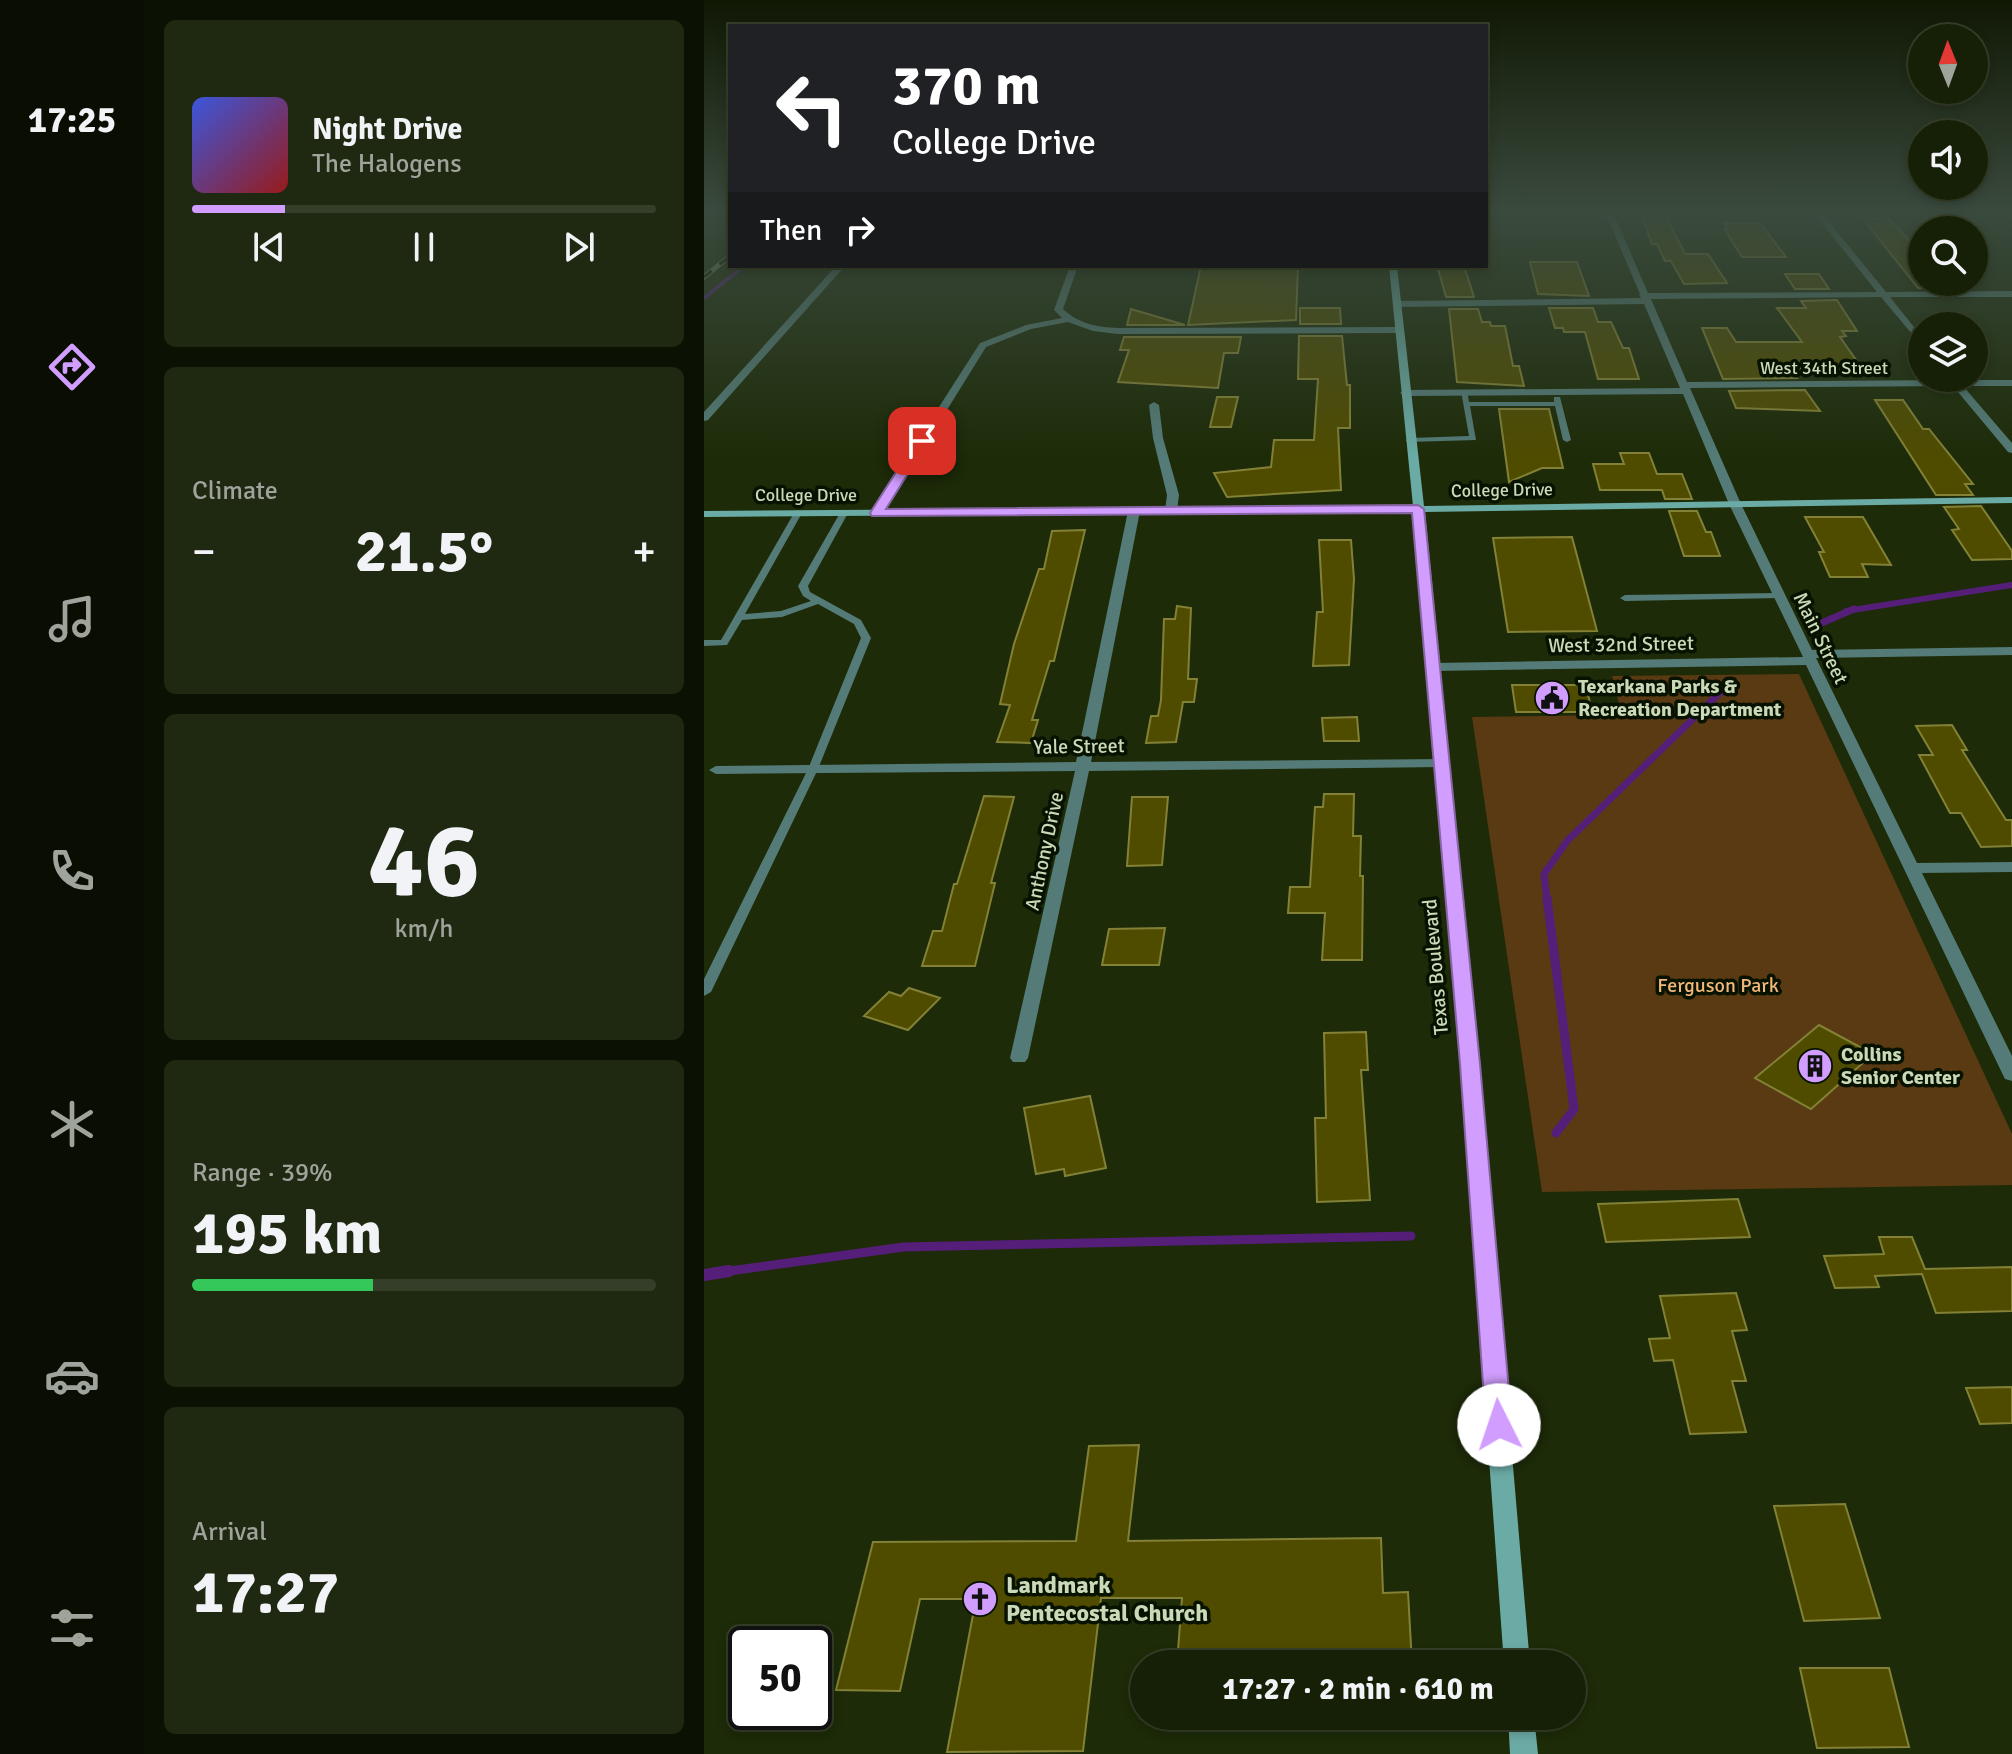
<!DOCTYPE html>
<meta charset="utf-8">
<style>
body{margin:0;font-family:Signika,sans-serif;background:#1f2810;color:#f1f3f6;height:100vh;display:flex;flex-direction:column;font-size:30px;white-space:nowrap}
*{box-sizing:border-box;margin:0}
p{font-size:26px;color:#9ea39b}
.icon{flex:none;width:44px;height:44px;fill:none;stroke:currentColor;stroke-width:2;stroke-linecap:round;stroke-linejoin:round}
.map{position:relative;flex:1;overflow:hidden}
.details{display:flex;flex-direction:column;gap:20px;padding:20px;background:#0c1203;width:560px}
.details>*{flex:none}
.top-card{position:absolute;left:24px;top:24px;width:760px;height:244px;border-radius:0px;box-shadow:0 4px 12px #0003,0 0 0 2px #353e28;background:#202124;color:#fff;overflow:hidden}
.needle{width:52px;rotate:359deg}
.buttons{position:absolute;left:1204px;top:24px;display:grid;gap:16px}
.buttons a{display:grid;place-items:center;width:80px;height:80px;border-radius:50%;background:#162006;box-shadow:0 4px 12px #0003,0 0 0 2px #353e28;font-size:40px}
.speed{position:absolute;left:24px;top:1626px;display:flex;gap:16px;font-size:40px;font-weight:700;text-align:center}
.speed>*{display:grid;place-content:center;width:104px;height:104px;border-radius:50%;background:#162006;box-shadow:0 4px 12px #0003,0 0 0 2px #353e28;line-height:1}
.speed .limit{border:4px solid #111;border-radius:12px;background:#fff;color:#111}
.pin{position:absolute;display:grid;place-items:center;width:68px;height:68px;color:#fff;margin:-34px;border-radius:16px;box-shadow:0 4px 12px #0006}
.me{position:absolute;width:88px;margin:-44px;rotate:356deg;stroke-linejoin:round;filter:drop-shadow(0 0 6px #0008)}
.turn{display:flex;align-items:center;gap:28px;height:168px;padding:0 32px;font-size:36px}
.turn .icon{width:104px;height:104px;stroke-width:2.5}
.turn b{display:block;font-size:56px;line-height:68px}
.then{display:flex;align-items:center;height:76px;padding:0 32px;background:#0003;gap:16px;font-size:30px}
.big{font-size:60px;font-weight:700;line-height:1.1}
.details .tile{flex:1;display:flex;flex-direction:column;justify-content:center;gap:12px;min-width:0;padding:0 28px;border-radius:12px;background:#1f2810}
.details .dial{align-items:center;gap:0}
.dial b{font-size:104px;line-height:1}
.song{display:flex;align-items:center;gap:24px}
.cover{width:96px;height:96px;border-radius:12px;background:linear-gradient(135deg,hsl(230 70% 55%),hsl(0 70% 35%))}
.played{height:8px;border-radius:4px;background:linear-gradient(90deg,#d19dfe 20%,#353e28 20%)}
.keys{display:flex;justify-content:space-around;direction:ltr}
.heat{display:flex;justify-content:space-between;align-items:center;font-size:44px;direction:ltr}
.charge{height:12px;border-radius:6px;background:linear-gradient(90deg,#34c759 39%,#353e28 0)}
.trip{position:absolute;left:426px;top:1650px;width:456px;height:80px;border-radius:40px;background:#162006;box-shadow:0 4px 12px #0003,0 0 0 2px #353e28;font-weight:700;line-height:80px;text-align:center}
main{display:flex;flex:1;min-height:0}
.tab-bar{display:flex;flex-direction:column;width:144px;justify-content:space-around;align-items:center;background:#090d02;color:#9ea39b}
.tab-bar .icon{width:56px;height:56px}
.tab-bar .active{color:#d19dfe}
.tab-bar b{font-size:36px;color:#f1f3f6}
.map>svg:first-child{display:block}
</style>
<main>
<nav class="tab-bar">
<b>17:25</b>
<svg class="icon active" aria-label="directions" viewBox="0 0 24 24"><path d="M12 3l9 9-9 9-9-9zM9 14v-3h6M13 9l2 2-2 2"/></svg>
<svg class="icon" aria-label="music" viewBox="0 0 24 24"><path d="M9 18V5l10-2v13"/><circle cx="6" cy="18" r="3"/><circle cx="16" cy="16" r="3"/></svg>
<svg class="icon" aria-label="phone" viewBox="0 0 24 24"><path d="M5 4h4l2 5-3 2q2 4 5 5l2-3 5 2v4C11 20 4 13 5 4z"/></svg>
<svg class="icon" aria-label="climate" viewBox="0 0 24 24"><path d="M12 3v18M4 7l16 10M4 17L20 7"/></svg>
<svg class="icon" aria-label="car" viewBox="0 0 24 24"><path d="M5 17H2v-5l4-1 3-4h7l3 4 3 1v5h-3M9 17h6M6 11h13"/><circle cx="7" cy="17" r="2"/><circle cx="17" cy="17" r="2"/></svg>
<svg class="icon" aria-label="filters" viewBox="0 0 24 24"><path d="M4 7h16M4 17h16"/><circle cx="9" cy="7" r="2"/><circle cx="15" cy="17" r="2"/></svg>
</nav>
<section class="details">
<div class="tile">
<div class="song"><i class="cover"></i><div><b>Night Drive</b><p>The Halogens</p></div></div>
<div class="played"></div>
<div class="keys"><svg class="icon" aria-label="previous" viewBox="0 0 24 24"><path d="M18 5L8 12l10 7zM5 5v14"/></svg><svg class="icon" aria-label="pause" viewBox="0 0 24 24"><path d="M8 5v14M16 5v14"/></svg><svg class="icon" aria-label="next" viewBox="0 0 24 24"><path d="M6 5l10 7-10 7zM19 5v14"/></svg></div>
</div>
<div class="tile"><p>Climate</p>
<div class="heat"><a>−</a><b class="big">21.5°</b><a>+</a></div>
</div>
<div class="tile dial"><b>46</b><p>km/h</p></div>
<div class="tile"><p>Range · 39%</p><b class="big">195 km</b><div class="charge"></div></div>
<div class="tile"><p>Arrival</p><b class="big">17:27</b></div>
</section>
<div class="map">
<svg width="1308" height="1754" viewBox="0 0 1308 1754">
<rect width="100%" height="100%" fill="#1d2b08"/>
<path fill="#5a3a12" d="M 1095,674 L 1308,1134 L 1308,1185 L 838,1192 L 768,717 L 918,715 L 908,676 Z"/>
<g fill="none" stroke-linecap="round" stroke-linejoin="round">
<path stroke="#551f79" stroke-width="4" d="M 0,298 L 40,266"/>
<path stroke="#551f79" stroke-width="6" d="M 1142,611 L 1308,585"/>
<path stroke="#551f79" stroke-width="7" d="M 1113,625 L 1150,609
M 843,900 L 840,874 L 863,841 L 1028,681"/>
<path stroke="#551f79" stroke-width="9" d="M 843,898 L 870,1109 L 852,1133
M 11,1273 L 200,1247 L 707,1236"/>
<path stroke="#551f79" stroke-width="12" d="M 0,1275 L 25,1271"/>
</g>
<path fill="#4f4c00" stroke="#838136" stroke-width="2" d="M 940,212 L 960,212 L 981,254 L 1004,254 L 1023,283 L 980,284 L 967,261 L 961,261 L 953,244 L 948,244 L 938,217 L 942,217 Z
M 1185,218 L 1218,255 L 1218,282 L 1242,282 L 1247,288 L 1214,288 L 1159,219 Z
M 1020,223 L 1056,223 L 1082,257 L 1038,257 L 1020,229 L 1024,229 Z
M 826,262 L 873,262 L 885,296 L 834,294 Z
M 497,266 L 594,266 L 592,320 L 484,325 Z
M 734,269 L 761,269 L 770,297 L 742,297 Z
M 1081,274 L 1115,274 L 1125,289 L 1091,289 Z
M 1133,300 L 1153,331 L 1138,331 L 1142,336 L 1136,337 L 1159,370 L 1086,368 L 1093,378 L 1019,379 L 998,328 L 1023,328 L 1032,342 L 1098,342 L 1073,308 L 1102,308 L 1097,301 Z
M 596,308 L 636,308 L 637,324 L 596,324 Z
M 845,308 L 889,308 L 894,322 L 907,322 L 919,348 L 925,348 L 935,379 L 894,379 L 881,332 L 860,332 L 859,328 L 851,328 Z
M 427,309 L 481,325 L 423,325 Z
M 745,309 L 774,309 L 778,322 L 786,322 L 787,326 L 801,326 L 809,366 L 815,366 L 820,386 L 753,382 Z
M 595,336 L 638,336 L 643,385 L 646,385 L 646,428 L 634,428 L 637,490 L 523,497 L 510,473 L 567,467 L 570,440 L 610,440 L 614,379 L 594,379 Z
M 420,337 L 537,337 L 534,353 L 520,353 L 514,388 L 414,382 L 425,350 L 416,350 Z
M 1101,390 L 1116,411 L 1032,408 L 1025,391 Z
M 513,397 L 534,397 L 527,427 L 506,427 Z
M 1171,400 L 1199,400 L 1219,429 L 1225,429 L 1269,484 L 1261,484 L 1269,495 L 1232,495 Z
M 795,409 L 845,409 L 859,468 L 838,468 L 805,482 Z
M 916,453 L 945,453 L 953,474 L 978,474 L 988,499 L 961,499 L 958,490 L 896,490 L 889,464 L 920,464 Z
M 1277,506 L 1308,551 L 1308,559 L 1268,560 L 1248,530 L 1255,529 L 1240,507 Z
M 965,511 L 993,511 L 1002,532 L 1007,532 L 1016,556 L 980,556 Z
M 1101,517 L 1159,517 L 1187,565 L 1158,564 L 1164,577 L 1126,577 L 1115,552 L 1120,552 Z
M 381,530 L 350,661 L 346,661 L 328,720 L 334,720 L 327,743 L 293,742 L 306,705 L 296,704 L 310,644 L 335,569 L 340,569 L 348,531 Z
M 868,537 L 893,631 L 804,632 L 789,538 Z
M 615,540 L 647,540 L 650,579 L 645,665 L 609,666 L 613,612 L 619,612 Z
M 473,606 L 487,608 L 484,679 L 493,679 L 490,702 L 479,702 L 472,742 L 442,743 L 447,716 L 454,716 L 457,700 L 460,619 L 471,619 Z
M 808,685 L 882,685 L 888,712 L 812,712 Z
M 653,717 L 655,741 L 620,741 L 618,718 Z
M 1248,725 L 1263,750 L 1258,750 L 1302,820 L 1308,820 L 1308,846 L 1277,847 L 1257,813 L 1246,813 L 1215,755 L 1229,755 L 1212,726 Z
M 620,794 L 650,794 L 649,836 L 657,836 L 656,876 L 659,876 L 658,960 L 618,960 L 621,913 L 584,913 L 586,887 L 606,887 L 611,807 L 619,807 Z
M 280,796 L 310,797 L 287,883 L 291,883 L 271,966 L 218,966 L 229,931 L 238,931 L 250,884 L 253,884 Z
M 428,797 L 464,797 L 458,865 L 423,866 Z
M 461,928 L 455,965 L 398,965 L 405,929 Z
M 205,988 L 236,998 L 204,1030 L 160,1016 L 185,992 L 197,996 Z
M 1115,1025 L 1169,1054 L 1107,1109 L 1051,1078 Z
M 662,1032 L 664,1070 L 657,1070 L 666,1200 L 613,1202 L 611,1118 L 622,1118 L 620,1033 Z
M 386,1096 L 402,1168 L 361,1176 L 360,1169 L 332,1174 L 320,1108 Z
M 1034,1199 L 1046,1237 L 902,1242 L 894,1204 Z
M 1175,1237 L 1208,1237 L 1221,1269 L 1308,1267 L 1308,1311 L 1232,1313 L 1218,1274 L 1171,1276 L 1175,1287 L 1131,1288 L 1120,1256 L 1180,1254 Z
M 1032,1293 L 1043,1330 L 1028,1331 L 1042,1381 L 1028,1381 L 1042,1432 L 986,1434 L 969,1360 L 950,1361 L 945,1339 L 966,1338 L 956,1296 Z
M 1308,1387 L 1308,1423 L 1276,1424 L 1262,1388 Z
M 435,1445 L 424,1541 L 677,1538 L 679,1593 L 704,1592 L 708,1664 L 473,1664 L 478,1598 L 397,1598 L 379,1751 L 243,1752 L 272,1599 L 216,1599 L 196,1691 L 132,1690 L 169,1542 L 372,1541 L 385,1446 Z
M 1141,1504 L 1176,1618 L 1100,1621 L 1070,1506 Z
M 1096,1668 L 1185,1668 L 1205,1747 L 1113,1748 Z"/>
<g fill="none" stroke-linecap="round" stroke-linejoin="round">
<path fill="#547b77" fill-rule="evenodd" d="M 757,391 L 763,391 L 765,402 L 850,402 L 850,397 L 856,397 L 867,440 L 863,442 L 859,440 L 851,406 L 766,406 L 772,440 L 703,442 L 702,440 L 706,438 L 765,436 Z
M 94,510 L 98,513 L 41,614 L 77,611 L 107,601 L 99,596 L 94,586 L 136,513 L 140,510 L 144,513 L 104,586 L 106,592 L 157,620 L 167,638 L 114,769 L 7,992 L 0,996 L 0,979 L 104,769 L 157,638 L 150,624 L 114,604 L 78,617 L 38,620 L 23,645 L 0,646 L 0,640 L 17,640 L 90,513 Z
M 1075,593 L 1078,594 L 1078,598 L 921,601 L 916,598 L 921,595 Z"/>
<path fill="#547b77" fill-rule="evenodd" d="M 901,212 L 909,212 L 944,293 L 1173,292 L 1109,212 L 1117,212 L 1182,292 L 1308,291 L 1308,297 L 1186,297 L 1218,337 L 1218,346 L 1177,297 L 947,299 L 983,382 L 1244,380 L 1242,378 L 1254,380 L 1308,380 L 1308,386 L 1259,386 L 1308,443 L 1308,453 L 1304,452 L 1249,386 L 986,388 L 1037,504 L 1108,650 L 1308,647 L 1308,655 L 1112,658 L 1213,863 L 1308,862 L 1308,872 L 1218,873 L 1308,1056 L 1308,1081 L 1301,1079 L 1299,1075 L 1102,665 L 729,671 L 722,667 L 729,663 L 1099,657 L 1025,504 L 979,394 L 701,396 L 696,393 L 701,390 L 976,388 L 940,304 L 693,307 L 689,304 L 693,301 L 938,298 L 935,296 L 936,294 Z
M 132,266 L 141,266 L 4,420 L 0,421 L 0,412 Z
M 366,266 L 374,266 L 359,309 C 375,324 393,327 414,328 L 694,327 L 699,330 L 694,333 L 414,334 L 389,331 L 364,322 L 327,329 L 282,347 L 179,513 L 169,515 L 167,513 L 276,343 L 322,325 L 358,318 L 350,310 Z
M 450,402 L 455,405 L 459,438 L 475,495 L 473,511 L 467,514 L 461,511 L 463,495 L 449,438 L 445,405 Z
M 430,508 L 436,511 L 387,762 L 739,759 L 746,763 L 739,767 L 385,771 L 324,1058 L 321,1062 L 309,1062 L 306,1058 L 371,771 L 12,774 L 5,770 L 12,766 L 372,762 L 424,511 Z"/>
<path fill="#6baba5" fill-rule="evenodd" d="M 685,266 L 693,266 L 720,506 L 1308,497 L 1308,503 L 721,512 L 766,965 L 826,1664 L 800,1664 L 749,965 L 710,512 L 0,517 L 0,511 L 709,506 Z
M 804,1716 L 830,1716 L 834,1754 L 806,1754 Z"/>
<g stroke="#7a8966" stroke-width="5">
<path id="rail" d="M 0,277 L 26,256"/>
</g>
<use href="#rail" stroke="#081200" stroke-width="3" stroke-dasharray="10" stroke-linecap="butt"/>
</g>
<linearGradient id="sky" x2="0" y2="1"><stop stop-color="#101804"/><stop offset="0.46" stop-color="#3a4a3d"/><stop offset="1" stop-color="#3a4a3d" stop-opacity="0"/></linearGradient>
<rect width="1308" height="458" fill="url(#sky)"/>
<path fill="#d19dfe" stroke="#8866a5" stroke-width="2" d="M 218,437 L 224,441 L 182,509 L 714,505 L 720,509 L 776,1064 L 808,1425 L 804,1432 L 795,1436 L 786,1432 L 782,1425 L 756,1064 L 708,513 L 168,516 L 166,513 L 212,441 Z"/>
<defs>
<g id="civic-disc" transform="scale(1.8)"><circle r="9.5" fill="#d19dfe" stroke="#081200"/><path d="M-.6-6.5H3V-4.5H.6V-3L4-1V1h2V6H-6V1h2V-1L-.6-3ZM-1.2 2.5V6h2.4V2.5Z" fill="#111"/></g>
<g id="building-disc" transform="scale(1.8)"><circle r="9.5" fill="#d19dfe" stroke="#081200"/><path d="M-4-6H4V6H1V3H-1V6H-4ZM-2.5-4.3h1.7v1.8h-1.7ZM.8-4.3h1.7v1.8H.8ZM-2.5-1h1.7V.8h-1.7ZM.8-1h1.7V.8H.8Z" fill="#111"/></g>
<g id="church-disc" transform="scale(1.8)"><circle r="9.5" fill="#d19dfe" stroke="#081200"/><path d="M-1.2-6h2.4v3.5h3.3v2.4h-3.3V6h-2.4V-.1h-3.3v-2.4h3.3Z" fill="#111"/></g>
</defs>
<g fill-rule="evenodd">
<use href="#civic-disc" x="848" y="698"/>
<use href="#building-disc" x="1111" y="1066"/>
<use href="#church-disc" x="276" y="1599"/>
</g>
<g text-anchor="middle" stroke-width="7" stroke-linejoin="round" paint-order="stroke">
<g font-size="18" fill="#cadab8" stroke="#081200">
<text x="1120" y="374">West 34th Street</text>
<text transform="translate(798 490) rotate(-1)" y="6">College Drive</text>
<text x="102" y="501">College Drive</text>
</g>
<g font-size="20" fill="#cadab8" stroke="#081200">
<text transform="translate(1117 638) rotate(64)" y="7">Main Street</text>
<text transform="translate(917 644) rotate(-1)" y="7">West 32nd Street</text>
<text transform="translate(375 746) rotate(-1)" y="7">Yale Street</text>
<text transform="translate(340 851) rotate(-78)" y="7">Anthony Drive</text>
<text transform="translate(731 967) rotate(-95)" y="7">Texas Boulevard</text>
</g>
<g font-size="20" font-weight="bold" fill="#cadab8" stroke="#081200" text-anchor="start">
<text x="874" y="693">Texarkana Parks &amp;<tspan x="874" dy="23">Recreation Department</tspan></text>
<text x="1137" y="1061">Collins<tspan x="1137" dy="23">Senior Center</tspan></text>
</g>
<g font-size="20" fill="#f3b777" stroke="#081200">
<text x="1014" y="992">Ferguson Park</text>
</g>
<g font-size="24" font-weight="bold" fill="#cadab8" stroke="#081200" text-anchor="start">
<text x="302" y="1593">Landmark<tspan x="302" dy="28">Pentecostal Church</tspan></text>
</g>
</g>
</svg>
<div class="buttons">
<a><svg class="needle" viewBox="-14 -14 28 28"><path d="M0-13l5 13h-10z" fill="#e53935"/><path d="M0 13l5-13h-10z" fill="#9ea39b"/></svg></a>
<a><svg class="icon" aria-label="sound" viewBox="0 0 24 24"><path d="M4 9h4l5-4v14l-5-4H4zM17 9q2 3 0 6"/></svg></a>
<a><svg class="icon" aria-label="search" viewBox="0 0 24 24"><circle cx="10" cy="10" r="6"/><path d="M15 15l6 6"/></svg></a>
<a><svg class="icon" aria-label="layers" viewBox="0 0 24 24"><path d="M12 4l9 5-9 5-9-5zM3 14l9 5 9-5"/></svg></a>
</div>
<div class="speed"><div class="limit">50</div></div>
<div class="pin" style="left:218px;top:441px;background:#d93025"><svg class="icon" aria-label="arrive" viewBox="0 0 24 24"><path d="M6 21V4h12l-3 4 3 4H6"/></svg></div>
<svg class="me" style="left:795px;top:1425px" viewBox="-20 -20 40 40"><circle r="19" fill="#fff"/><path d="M0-13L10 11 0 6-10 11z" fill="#d19dfe"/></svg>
<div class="trip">17:27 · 2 min · 610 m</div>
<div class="top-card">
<div class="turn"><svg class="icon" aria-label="left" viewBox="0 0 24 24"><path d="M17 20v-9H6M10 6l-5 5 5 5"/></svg><div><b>370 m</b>College Drive</div></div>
<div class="then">Then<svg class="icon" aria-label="right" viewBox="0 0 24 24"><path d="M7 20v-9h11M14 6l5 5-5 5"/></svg></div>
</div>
</div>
</main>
